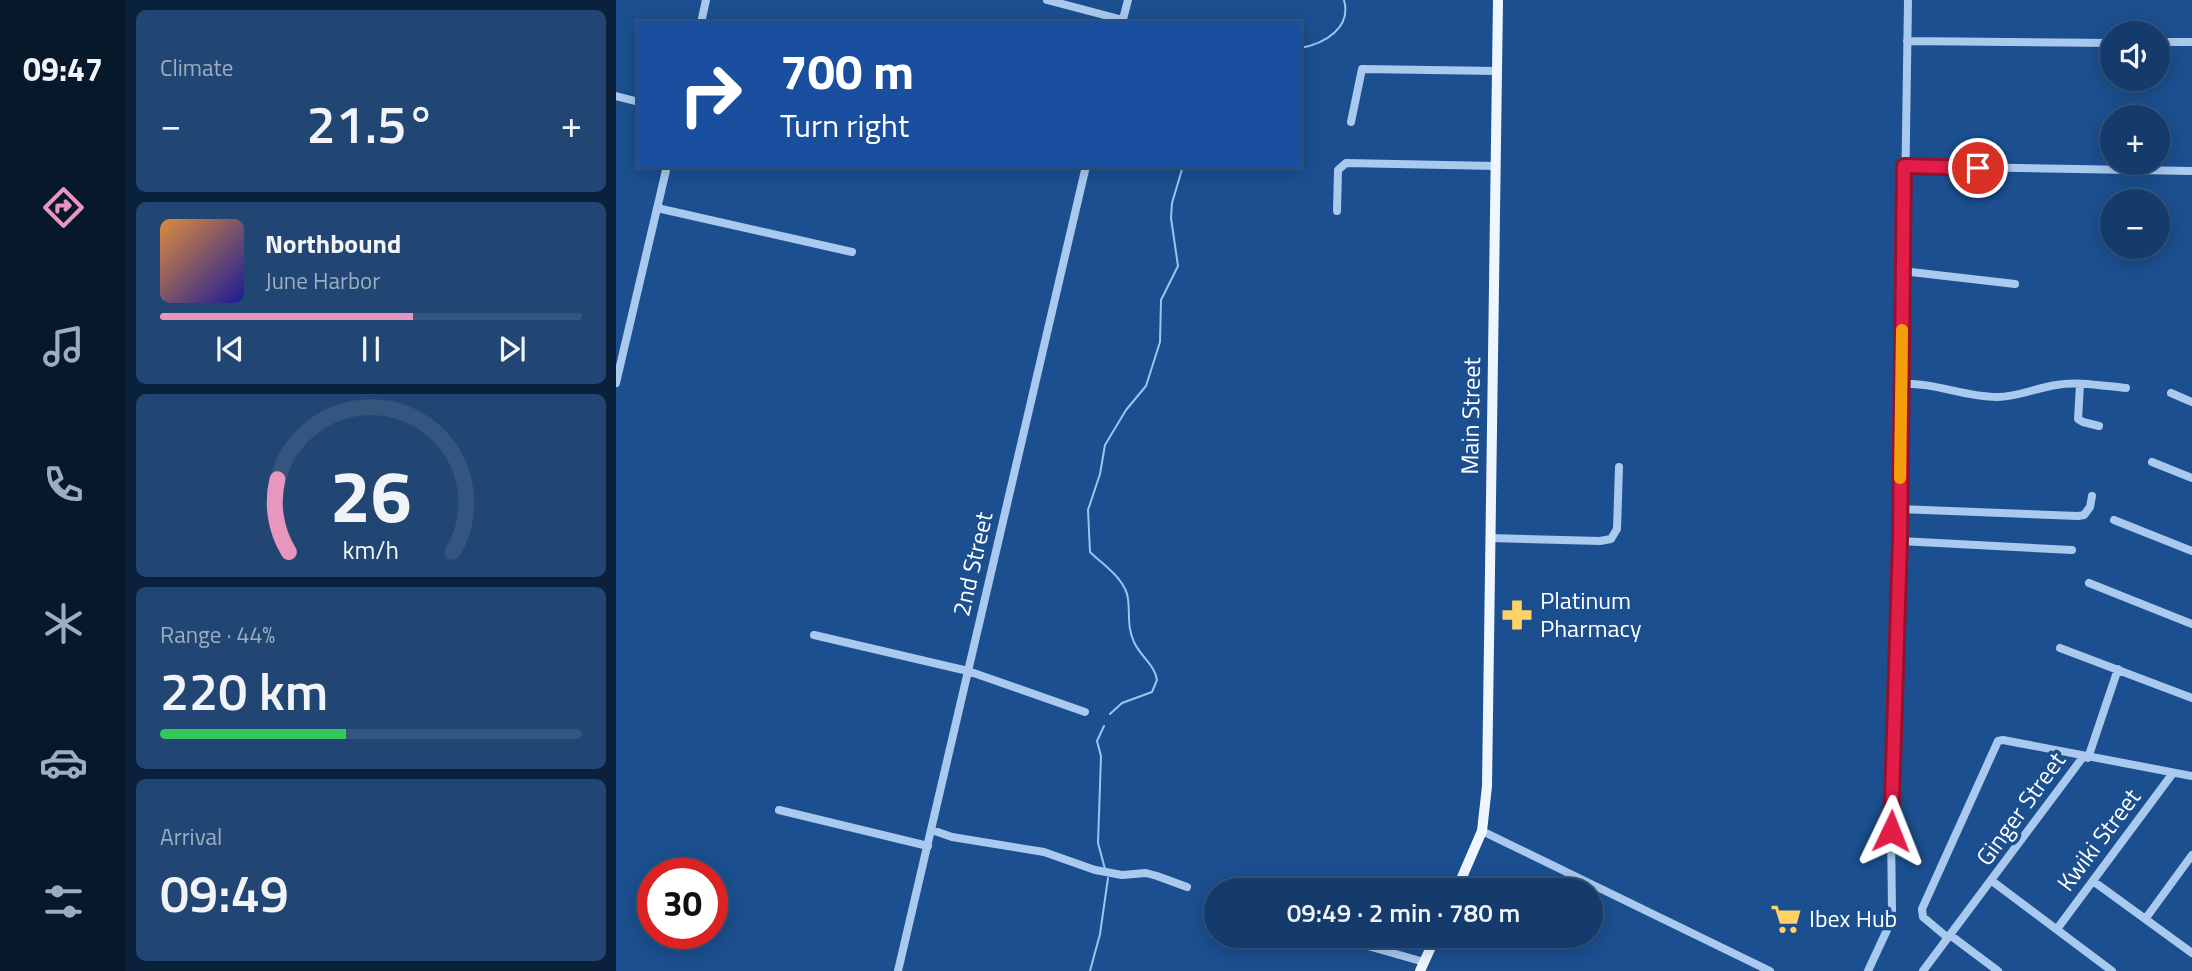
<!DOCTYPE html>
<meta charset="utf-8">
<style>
body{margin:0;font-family:"Titillium Web",sans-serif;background:#214673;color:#f1f3f6;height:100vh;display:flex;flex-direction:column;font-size:26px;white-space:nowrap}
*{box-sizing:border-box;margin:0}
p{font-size:23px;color:#9dadc1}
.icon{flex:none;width:38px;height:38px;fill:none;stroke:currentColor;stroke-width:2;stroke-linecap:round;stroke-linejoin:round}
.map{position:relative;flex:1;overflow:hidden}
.details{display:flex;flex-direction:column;gap:10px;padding:10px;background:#0b203b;width:490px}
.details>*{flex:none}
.banner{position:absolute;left:21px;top:21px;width:665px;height:147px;border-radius:0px;box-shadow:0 4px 18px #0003,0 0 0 2px #33557e;background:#1a4fa0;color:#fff;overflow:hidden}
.fabs{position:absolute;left:1484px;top:21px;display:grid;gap:14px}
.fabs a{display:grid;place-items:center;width:70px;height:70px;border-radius:50%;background:#143b6b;box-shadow:0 4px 18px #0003,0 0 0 2px #33557e;font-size:35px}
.speed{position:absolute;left:21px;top:858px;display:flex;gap:14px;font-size:35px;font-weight:700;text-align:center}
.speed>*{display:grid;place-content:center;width:91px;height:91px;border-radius:50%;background:#143b6b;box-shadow:0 4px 18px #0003,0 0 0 2px #33557e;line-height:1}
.speed .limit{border:10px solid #d22;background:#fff;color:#111}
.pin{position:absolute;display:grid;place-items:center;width:60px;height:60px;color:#fff;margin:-30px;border:4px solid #fff;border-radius:50%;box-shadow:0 2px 7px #0007}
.me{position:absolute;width:77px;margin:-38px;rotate:2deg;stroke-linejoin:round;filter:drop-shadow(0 0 5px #0008)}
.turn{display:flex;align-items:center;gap:24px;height:147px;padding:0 28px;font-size:32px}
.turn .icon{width:91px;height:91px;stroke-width:2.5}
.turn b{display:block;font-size:49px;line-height:60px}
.big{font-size:52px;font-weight:600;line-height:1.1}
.details .card{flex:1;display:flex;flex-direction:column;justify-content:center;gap:10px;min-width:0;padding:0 24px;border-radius:10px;background:#214673}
.details .dial{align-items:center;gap:0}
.dial svg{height:182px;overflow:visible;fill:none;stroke:#33557e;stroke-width:7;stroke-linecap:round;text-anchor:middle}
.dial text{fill:#f1f3f6;stroke:none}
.song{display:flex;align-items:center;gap:21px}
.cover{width:84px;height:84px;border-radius:10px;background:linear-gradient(135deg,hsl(30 70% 55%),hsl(240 70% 35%))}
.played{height:7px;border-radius:4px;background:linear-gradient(90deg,#e797bd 60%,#33557e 60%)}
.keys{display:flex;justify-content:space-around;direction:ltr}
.heat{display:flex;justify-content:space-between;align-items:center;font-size:38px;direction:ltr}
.charge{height:10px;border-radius:5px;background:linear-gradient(90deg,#34c759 44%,#33557e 0)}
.trip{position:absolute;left:588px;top:878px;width:399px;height:70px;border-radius:35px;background:#143b6b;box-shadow:0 4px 18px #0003,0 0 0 2px #33557e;font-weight:600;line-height:70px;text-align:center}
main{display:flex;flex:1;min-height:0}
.dock{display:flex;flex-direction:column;width:126px;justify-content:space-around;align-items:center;background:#08182b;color:#9dadc1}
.dock .icon{width:49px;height:49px}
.dock .active{color:#e797bd}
.dock b{font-size:32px;color:#f1f3f6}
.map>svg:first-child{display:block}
</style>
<main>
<nav class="dock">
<b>09:47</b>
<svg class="icon active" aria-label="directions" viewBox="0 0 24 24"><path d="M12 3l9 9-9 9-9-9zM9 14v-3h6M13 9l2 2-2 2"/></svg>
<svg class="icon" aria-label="music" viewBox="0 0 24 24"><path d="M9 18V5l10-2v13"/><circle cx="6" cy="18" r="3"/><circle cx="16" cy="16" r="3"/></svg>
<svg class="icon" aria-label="phone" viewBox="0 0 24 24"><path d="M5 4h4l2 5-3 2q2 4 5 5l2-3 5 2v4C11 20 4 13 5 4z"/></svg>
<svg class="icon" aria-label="climate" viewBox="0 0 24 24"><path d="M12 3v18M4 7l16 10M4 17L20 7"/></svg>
<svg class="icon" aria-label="car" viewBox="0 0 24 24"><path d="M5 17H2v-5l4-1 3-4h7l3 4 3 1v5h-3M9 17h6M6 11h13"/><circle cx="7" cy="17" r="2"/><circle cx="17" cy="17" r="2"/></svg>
<svg class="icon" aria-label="filters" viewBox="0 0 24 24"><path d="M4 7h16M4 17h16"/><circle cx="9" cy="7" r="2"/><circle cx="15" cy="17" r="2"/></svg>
</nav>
<section class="details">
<div class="card"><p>Climate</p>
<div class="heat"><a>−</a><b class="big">21.5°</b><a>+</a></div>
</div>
<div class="card">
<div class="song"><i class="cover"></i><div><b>Northbound</b><p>June Harbor</p></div></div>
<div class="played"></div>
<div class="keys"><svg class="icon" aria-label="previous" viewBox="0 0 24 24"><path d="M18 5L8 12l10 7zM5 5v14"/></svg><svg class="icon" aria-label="pause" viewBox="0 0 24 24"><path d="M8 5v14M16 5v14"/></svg><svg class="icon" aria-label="next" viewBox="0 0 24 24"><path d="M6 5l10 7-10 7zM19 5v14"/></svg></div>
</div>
<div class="card dial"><svg viewBox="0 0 100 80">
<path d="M14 69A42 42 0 1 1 86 69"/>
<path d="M14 69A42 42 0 0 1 9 37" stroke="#e797bd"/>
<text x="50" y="56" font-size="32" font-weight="700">26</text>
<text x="50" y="72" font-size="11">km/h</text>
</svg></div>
<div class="card"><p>Range · 44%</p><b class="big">220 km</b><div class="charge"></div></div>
<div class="card"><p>Arrival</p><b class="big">09:49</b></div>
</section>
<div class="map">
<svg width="1576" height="971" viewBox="0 0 1576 971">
<rect width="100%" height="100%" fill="#1b4f8f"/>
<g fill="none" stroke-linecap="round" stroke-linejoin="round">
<path stroke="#9cc4f0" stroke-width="2" d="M 684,48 C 708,44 736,28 728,0
M 494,714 L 506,703 L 536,692 L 541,680 C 539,665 524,656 518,642 C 511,627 514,615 512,599 C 510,579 487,565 474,552 L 472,510 L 484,474 L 489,445 L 510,410 L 530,386 L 544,342 L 545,300 L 562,266 L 555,218 L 556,203 L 567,166
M 488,726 L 481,741 L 485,756 L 482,843 L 489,869
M 474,971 L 484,934 L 492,878"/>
<path stroke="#a9c9ee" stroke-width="8" d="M 431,0 L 507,20
M 85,23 L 90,0
M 506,23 L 512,0
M 1291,41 L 1496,43
M 1542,42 L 1576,42
M 0,96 L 23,102
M 735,122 L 746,69 L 881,71
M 1288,166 L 1576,171
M 41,208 L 236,252
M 721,211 L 722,170 L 730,163 L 880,166
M 1286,271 L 1399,284
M 0,383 L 51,166
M 1285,384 C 1318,382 1348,397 1381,397 C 1402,397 1420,388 1440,385 C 1461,381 1488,386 1510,388
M 1464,385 L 1462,419 L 1467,422 L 1483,426
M 1555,393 L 1576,402
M 1536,462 L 1576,478
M 1283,509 L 1462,516 L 1468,515 L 1474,507 L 1476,496
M 1498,520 L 1576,551
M 874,538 L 984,541 L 995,539 L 1001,529 L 1003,467
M 1284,541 L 1456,550
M 1473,583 L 1576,624
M 198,635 L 352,671 L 469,712
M 1444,648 L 1576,698
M 1472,758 L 1502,669
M 163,810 L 312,846
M 316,830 L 336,837 L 428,852 L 479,870 L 506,875 L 530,873 L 541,876 L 571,887
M 866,831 L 1154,971
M 1376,881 L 1496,971
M 1477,881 L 1576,953
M 1530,918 L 1576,855
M 1441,929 L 1557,773
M 1334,935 L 1382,971
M 1332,938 L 1307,917 L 1306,909 L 1382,741 L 1387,740 L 1576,776
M 731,940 L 808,962
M 282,971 L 470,166
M 1252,971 L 1271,930 L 1276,910 L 1275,831 L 1284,541 L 1292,0
M 1307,971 L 1467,757"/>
<path stroke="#f0f6ff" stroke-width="10" d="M 840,891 L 866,831 L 871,786 L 882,0
M 804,971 L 820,936"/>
</g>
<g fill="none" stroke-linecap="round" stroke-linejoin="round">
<g stroke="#92132f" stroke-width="18">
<path id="route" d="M 1275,831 L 1284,541 L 1288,166 L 1362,168"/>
</g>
<use href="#route" stroke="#e11d48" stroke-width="12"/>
<path stroke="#f59e0b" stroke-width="12" d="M 1284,478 L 1286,330"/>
</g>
<defs>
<g id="pharmacy-bare" transform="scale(2.415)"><path d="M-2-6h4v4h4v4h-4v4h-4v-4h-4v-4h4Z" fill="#ffd166" stroke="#1b4f8f" stroke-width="2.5" paint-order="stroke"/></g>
<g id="supermarket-bare" transform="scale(2.415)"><path d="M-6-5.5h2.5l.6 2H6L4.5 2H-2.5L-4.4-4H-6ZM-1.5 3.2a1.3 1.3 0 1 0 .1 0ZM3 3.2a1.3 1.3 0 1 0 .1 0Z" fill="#ffd166" stroke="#1b4f8f" stroke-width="2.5" paint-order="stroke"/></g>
</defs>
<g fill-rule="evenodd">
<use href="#pharmacy-bare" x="901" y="615"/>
<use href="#supermarket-bare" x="1170" y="919"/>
</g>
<g text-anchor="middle" stroke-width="7" stroke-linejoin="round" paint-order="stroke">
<g font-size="24" fill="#fff" stroke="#1b4f8f">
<text transform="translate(855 416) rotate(-89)" y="8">Main Street</text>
<text transform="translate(357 564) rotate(-77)" y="8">2nd Street</text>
<text transform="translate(1405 809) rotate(-54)" y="8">Ginger Street</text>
<text transform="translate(1483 840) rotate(-53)" y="8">Kwiki Street</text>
</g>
<g font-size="24" fill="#fff" stroke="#1b4f8f" text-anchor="start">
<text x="924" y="609">Platinum<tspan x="924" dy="28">Pharmacy</tspan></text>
<text x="1193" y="927">Ibex Hub</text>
</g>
</g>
</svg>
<div class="fabs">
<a><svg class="icon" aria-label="sound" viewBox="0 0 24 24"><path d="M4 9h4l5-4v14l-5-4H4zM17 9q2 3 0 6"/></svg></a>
<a>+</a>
<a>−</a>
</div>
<div class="speed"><div class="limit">30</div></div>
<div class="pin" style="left:1362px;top:168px;background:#d93025"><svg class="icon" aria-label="arrive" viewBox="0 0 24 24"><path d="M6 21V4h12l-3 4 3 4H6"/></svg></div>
<svg class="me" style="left:1275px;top:831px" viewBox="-20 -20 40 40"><path d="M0-17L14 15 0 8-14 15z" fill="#e11d48" stroke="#fff" stroke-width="4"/></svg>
<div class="trip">09:49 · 2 min · 780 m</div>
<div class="banner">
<div class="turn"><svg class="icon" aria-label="right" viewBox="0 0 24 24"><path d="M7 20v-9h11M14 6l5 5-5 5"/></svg><div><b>700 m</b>Turn right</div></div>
</div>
</div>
</main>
